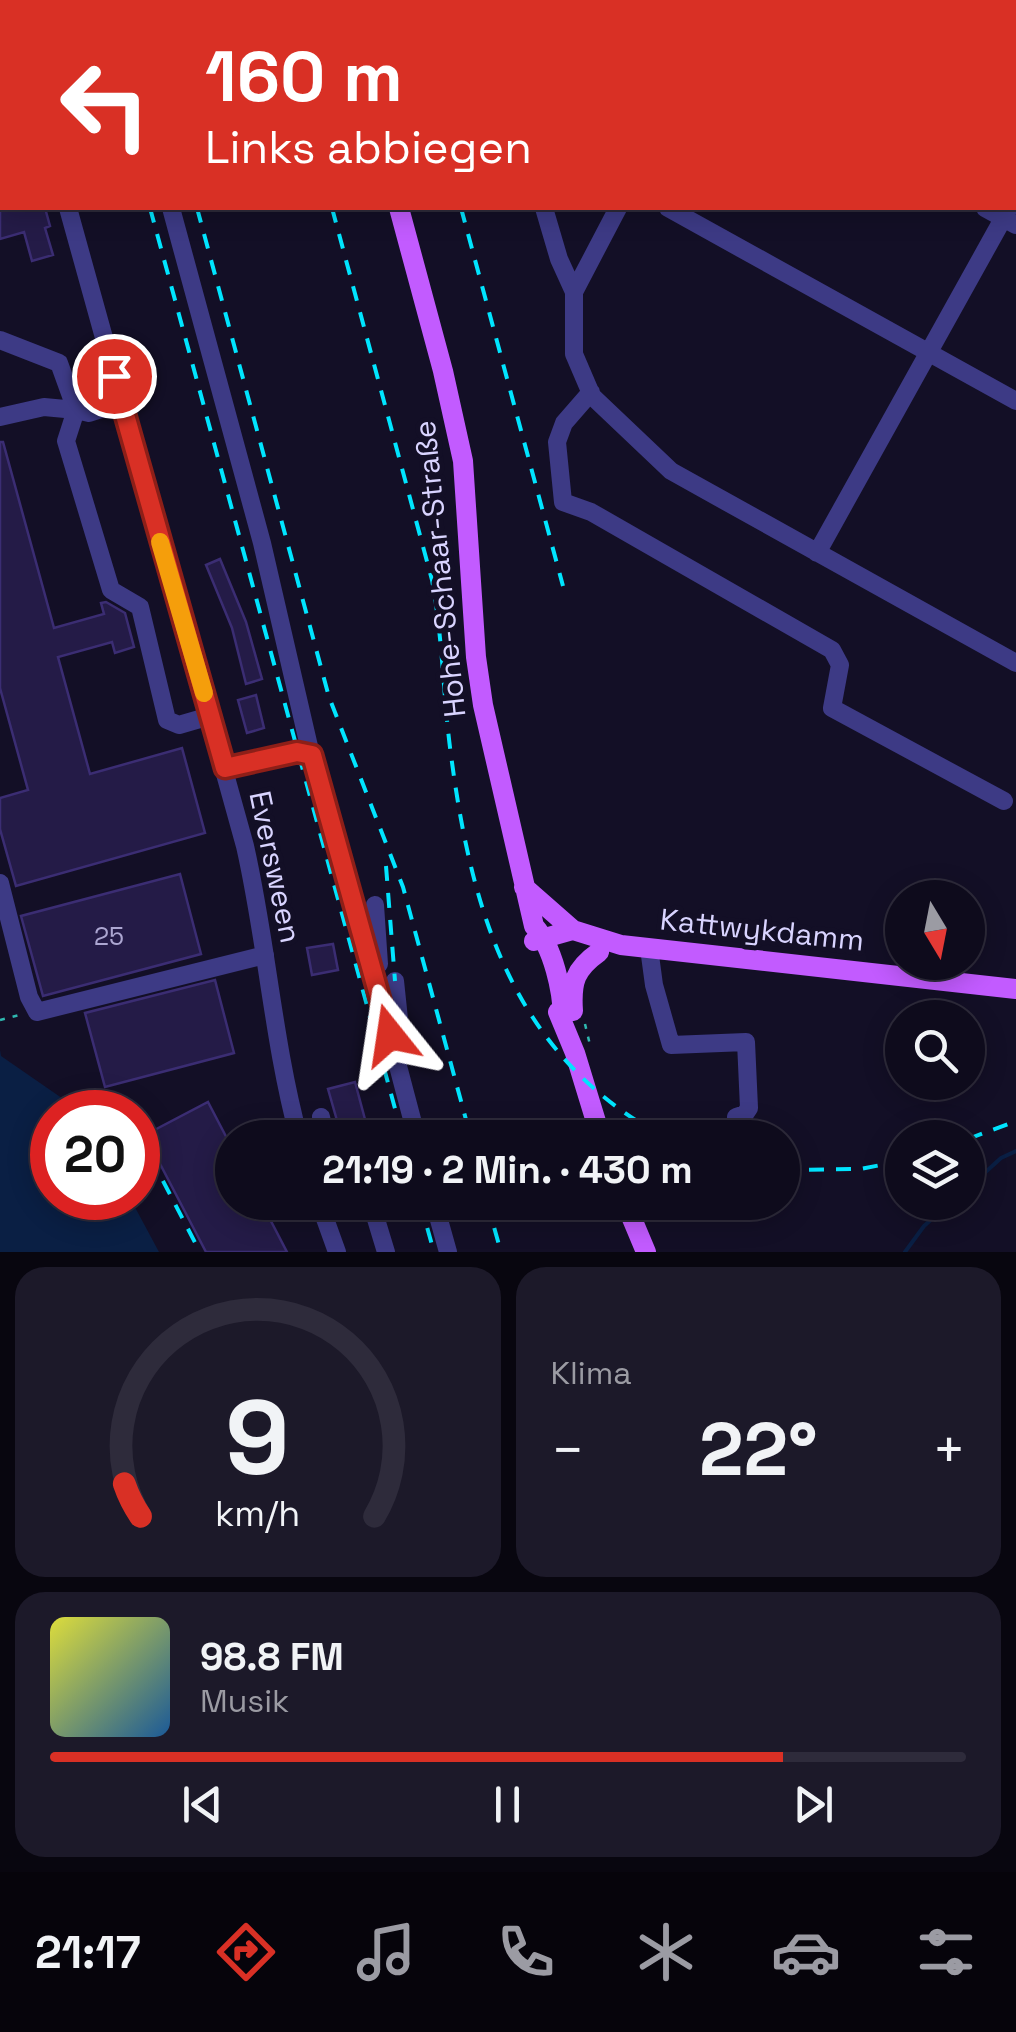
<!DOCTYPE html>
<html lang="de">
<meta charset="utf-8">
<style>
body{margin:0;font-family:"Space Grotesk",sans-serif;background:#1c1929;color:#f1f3f6;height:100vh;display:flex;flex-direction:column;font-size:38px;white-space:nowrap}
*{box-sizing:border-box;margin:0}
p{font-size:32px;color:#9b9ba3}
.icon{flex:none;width:55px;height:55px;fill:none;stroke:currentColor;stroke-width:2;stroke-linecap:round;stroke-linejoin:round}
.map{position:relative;height:1252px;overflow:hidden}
.drawer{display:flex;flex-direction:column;gap:15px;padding:15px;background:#08060f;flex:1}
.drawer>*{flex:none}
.top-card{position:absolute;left:0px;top:0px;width:1018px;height:210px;box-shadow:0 5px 25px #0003,0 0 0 2px #2e2b3b;background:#d93025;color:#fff;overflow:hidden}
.needle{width:65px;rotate:170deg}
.controls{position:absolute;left:885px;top:880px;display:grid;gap:20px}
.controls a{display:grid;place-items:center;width:100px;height:100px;border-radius:50%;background:#0e0b1c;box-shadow:0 5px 25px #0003,0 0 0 2px #2e2b3b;font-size:50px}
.speed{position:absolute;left:30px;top:1090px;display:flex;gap:20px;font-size:50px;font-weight:700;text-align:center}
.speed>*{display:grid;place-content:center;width:130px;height:130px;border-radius:50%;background:#0e0b1c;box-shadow:0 5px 25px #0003,0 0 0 2px #2e2b3b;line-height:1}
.speed .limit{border:15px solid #d22;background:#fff;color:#111}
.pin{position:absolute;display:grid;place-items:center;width:85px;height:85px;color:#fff;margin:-42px;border:5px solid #fff;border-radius:50%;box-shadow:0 2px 10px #0007}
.me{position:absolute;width:110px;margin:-55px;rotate:345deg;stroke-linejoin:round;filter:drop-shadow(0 0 8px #0008)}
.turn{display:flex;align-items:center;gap:35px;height:210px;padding:0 40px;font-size:45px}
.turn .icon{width:130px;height:130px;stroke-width:2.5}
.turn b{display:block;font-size:70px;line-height:85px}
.big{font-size:75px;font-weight:700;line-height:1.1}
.drawer .card{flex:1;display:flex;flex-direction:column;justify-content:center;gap:15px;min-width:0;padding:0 35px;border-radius:30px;background:#1c1929}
.drawer .dial{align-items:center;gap:0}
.dial svg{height:260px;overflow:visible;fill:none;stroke:#2e2b3b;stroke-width:7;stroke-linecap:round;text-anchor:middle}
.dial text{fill:#f1f3f6;stroke:none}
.song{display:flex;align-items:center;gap:30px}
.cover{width:120px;height:120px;border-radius:15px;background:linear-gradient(135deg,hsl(60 70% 55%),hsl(210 70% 35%))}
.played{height:10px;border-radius:5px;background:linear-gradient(90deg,#d93025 80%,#2e2b3b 80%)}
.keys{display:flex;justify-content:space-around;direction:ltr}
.heat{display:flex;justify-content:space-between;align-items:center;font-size:55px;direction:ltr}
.drawer .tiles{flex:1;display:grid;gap:15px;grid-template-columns:1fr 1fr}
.card:last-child{grid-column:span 2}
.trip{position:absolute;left:215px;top:1120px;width:585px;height:100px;border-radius:50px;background:#0e0b1c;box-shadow:0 5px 25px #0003,0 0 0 2px #2e2b3b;font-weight:700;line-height:100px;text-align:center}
.tabs{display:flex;height:160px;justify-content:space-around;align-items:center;background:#06040b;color:#9b9ba3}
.tabs .icon{width:70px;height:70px}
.tabs .current{color:#d93025}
.tabs b{font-size:45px;color:#f1f3f6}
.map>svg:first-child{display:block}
</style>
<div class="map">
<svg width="1016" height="1252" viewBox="0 0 1016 1252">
<rect width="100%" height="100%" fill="#130f26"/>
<path fill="#0a1f44" d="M 0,1050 L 1,1056 L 82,1112 L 52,1112 L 52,1198 L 130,1198 L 159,1252 L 0,1252 Z"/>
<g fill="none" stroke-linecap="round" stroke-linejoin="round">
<path stroke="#0a1f44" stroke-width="4" d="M 968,1188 L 1001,1158 L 1016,1151
M 905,1252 L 924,1226 L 951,1202"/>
</g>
<path fill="#241b47" stroke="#3b2d73" stroke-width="2.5" d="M 0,208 L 45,208 L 50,226 L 45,228 L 53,255 L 32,261 L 24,232 L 0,239 Z
M 0,442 L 3,442 L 54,628 L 104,614 L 101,603 L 106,602 L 125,613 L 134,647 L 115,653 L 112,642 L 58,657 L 90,774 L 182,748 L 205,833 L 16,886 L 0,829 L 0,798 L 28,790 L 0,688 Z
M 220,559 L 246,622 L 262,679 L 246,684 L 232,628 L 206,565 Z
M 256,695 L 264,728 L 247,733 L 238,700 Z
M 180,874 L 201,954 L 43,996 L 21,916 Z
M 333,944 L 338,970 L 312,975 L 307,948 Z
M 215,980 L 234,1053 L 105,1087 L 85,1013 Z
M 355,1082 L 370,1138 L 342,1138 L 328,1089 Z
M 208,1102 L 232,1148 L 232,1202 L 261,1202 L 287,1252 L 206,1252 L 145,1135 Z"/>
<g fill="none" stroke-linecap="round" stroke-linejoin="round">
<path stroke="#2fb8b0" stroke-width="2.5" stroke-dasharray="5 8" stroke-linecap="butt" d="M 0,1020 L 23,1014
M 585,1024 L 590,1045"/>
<path stroke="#3d3a85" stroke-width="18" d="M 11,0 L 12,2
M 115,0 L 115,2
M 1008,0 L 1013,2
M 733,2 L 734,0
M 68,208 L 245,846 C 267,943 273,1042 299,1138
M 171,208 L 262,543 L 311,755
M 544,208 L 559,259 L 574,292 L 574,354 L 592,396 L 671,471 L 1016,663
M 668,208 L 1016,401
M 985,208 L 1016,225
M 574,292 L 618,208
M 0,340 L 59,363 L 76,410 L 89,413 L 121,403
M 591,392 L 564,423 L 557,442 L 563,502 L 591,512 L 832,650 L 840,665 L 832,708 L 1004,801
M 0,417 L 44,407 L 76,410 L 66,441 L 111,590 L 140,607 L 167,720 L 179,725 L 210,716
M 817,553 L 1009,208
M 225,768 L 297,751 L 311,755 L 352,892 L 417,1138
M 0,883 L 29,997 L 37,1012 L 265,955
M 375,905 L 379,964
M 649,948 L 654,985 L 671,1045 L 746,1042 L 749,1108 L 745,1114 L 736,1117
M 395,981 L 401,1038
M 321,1117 L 326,1138
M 319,1202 L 337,1252
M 368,1202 L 372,1206 L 386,1252
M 434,1202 L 448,1252"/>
<path stroke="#c25bff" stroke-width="20" d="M 343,0 L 343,2
M 399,208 L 443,371 L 463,461 L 476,657 L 483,705 L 534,926 C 553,947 563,991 563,1020
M 524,887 L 573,930
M 534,941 L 573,930 L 621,945 L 1016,989
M 573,1011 C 571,982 575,969 599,952
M 558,1012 L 575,1053 L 601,1138
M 625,1202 L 646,1252"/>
<path stroke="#00e5ff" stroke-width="4" stroke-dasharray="15 12" stroke-linecap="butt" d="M 93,0 L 94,2
M 141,0 L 141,2
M 275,0 L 276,2
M 405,0 L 405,2
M 498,0 L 499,2
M 150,208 L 403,1138
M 197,208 L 329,697 L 403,887 L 471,1138
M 332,208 L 432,580 C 443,639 443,697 451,755 C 472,915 514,1057 666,1138
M 461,208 L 563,586
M 386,866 L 395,981
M 138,1133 L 200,1252
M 968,1139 L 1016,1121
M 782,1170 L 860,1169 L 902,1161
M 420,1202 L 434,1252
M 487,1202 L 501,1252"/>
</g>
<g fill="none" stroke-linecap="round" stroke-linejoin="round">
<g stroke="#8d1f18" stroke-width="25">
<path id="route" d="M 114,376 L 225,768 L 297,752 L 312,755 L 390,1035"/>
</g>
<use href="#route" stroke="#d93025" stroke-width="18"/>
<path stroke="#f59e0b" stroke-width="18" d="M 160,542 L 204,693"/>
</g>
<g text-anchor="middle" stroke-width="10" stroke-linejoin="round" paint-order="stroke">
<g font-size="25" fill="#aca6d1">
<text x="109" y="945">25</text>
</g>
<g font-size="30" fill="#d9d4ff" stroke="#130f26">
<text transform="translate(440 569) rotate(-96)" y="10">Hohe-Schaar-Straße</text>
<text transform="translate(275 867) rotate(78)" y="10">Eversween</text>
<text transform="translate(762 930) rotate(6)" y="10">Kattwykdamm</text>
</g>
</g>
</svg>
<div class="controls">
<a><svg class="needle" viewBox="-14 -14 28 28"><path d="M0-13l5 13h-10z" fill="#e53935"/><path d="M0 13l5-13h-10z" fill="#9b9ba3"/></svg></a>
<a><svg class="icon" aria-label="search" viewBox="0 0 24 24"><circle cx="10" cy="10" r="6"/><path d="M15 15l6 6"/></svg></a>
<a><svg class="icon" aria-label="layers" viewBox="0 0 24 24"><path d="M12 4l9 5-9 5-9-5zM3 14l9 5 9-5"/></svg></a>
</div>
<div class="speed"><div class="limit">20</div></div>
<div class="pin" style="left:114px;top:376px;background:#d93025"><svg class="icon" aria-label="arrive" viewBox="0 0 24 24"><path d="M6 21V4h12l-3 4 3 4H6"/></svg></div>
<svg class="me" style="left:390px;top:1035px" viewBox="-20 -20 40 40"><path d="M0-17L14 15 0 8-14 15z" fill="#d93025" stroke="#fff" stroke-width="4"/></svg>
<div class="trip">21:19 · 2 Min. · 430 m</div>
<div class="top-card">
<div class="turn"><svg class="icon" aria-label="left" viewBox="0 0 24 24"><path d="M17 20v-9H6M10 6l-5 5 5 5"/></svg><div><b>160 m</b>Links abbiegen</div></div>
</div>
</div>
<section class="drawer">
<div class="tiles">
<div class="card dial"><svg viewBox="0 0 100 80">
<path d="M14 69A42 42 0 1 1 86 69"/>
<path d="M14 69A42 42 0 0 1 9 59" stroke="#d93025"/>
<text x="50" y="56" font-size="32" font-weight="700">9</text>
<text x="50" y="72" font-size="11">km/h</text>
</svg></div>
<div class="card"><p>Klima</p>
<div class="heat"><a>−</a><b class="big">22°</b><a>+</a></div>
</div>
<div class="card">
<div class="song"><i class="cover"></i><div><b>98.8 FM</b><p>Musik</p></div></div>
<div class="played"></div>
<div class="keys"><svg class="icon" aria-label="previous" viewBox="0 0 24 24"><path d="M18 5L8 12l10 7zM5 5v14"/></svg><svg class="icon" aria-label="pause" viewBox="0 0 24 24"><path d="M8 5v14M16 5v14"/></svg><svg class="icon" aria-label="next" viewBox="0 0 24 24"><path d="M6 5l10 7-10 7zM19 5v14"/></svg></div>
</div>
</div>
</section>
<nav class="tabs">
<b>21:17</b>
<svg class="icon current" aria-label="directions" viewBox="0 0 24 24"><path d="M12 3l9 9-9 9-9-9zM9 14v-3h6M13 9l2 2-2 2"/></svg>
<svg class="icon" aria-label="music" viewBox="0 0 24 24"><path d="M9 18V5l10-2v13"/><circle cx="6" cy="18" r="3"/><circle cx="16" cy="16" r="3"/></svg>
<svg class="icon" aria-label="phone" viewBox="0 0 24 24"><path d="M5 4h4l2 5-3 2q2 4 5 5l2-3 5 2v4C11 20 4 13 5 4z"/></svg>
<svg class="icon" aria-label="climate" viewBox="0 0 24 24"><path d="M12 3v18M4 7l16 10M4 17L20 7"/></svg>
<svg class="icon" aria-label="car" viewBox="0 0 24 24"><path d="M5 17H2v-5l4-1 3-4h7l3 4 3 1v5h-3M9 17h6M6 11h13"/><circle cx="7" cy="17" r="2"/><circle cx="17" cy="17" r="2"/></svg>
<svg class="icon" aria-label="filters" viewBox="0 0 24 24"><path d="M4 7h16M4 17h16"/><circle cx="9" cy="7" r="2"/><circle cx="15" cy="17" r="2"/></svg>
</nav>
